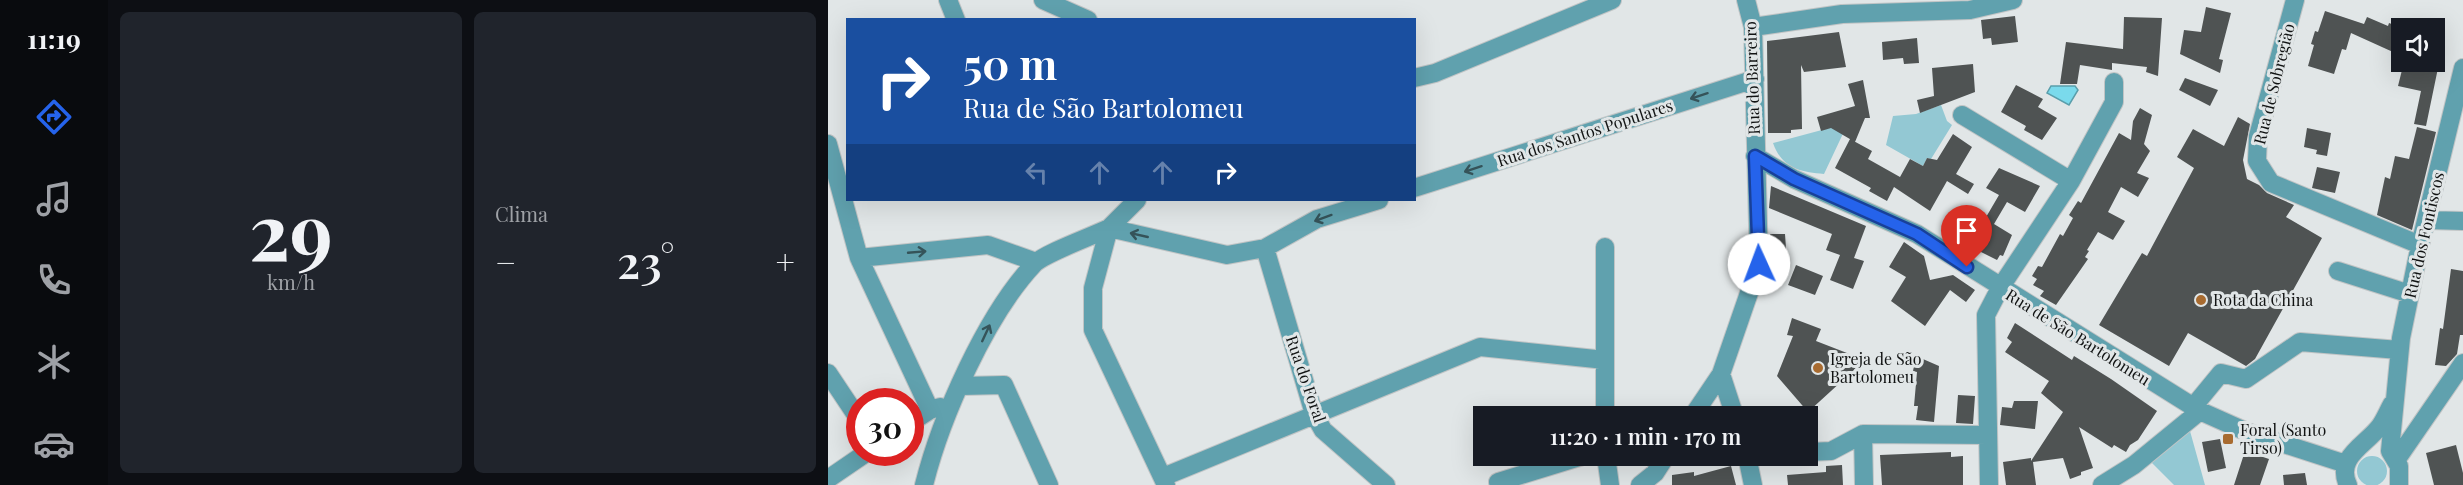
<!DOCTYPE html>
<html lang="pt">
<meta charset="utf-8">
<style>
body{margin:0;font-family:"Playfair Display",serif;background:#20242c;color:#f1f3f6;height:100vh;display:flex;flex-direction:column;font-size:22px;white-space:nowrap}
*{box-sizing:border-box;margin:0}
p{font-size:20px;color:#9ea1a6}
.icon{flex:none;width:33px;height:33px;fill:none;stroke:currentColor;stroke-width:2;stroke-linecap:round;stroke-linejoin:round}
.map{position:relative;flex:1;overflow:hidden}
.sheet{display:flex;flex-direction:column;gap:12px;padding:12px;background:#0d0f14;width:720px}
.sheet>*{flex:none}
.top-card{position:absolute;left:18px;top:18px;width:570px;height:183px;border-radius:0px;box-shadow:0 6px 24px #0002;background:#1a4fa0;color:#fff;overflow:hidden}
.buttons{position:absolute;left:1563px;top:18px;display:grid;gap:12px}
.buttons a{display:grid;place-items:center;width:54px;height:54px;border-radius:0px;background:#171b24;box-shadow:0 6px 24px #0002;font-size:30px}
.speed{position:absolute;left:18px;top:388px;display:flex;gap:12px;font-size:30px;font-weight:700;text-align:center}
.speed>*{display:grid;place-content:center;width:78px;height:78px;border-radius:50%;background:#171b24;box-shadow:0 6px 24px #0002;line-height:1}
.speed .limit{border:9px solid #d22;background:#fff;color:#111}
.pin{position:absolute;display:grid;place-items:center;width:51px;height:51px;color:#fff;margin:-62px -26px;border-radius:50% 50% 50% 0;rotate:-45deg;box-shadow:0 0 6px #0007}
.pin .icon{rotate:45deg}
.me{position:absolute;width:66px;margin:-33px;rotate:358deg;stroke-linejoin:round;filter:drop-shadow(0 0 4px #0008)}
.turn{display:flex;align-items:center;gap:21px;height:126px;padding:0 18px;font-size:27px}
.turn .icon{width:78px;height:78px;stroke-width:2.5}
.turn b{display:block;font-size:42px;line-height:51px}
.lanes{display:flex;align-items:center;height:57px;padding:0 18px;background:#0003;justify-content:center;gap:30px;direction:ltr}
.lanes .off{opacity:.35}
.big{font-size:45px;font-weight:600;line-height:1.1}
.sheet .widget{flex:1;display:flex;flex-direction:column;justify-content:center;gap:9px;min-width:0;padding:0 21px;border-radius:9px;background:#20242c}
.sheet .dial{align-items:center;gap:0}
.dial b{font-size:78px;line-height:1}
.heat{display:flex;justify-content:space-between;align-items:center;font-size:33px;direction:ltr}
.sheet .tiles{flex:1;display:grid;gap:12px;grid-template-columns:repeat(2,1fr)}
.trip{position:absolute;left:645px;top:406px;width:345px;height:60px;border-radius:0px;background:#171b24;box-shadow:0 6px 24px #0002;font-weight:600;line-height:60px;text-align:center}
main{display:flex;flex:1;min-height:0}
.tabs{display:flex;flex-direction:column;width:108px;justify-content:space-around;align-items:center;background:#090b0e;color:#9ea1a6}
.tabs .icon{width:42px;height:42px}
.tabs .selected{color:#2563eb}
.tabs b{font-size:27px;color:#f1f3f6}
.map>svg:first-child{display:block}
</style>
<main>
<nav class="tabs">
<b>11:19</b>
<svg class="icon selected" aria-label="directions" viewBox="0 0 24 24"><path d="M12 3l9 9-9 9-9-9zM9 14v-3h6M13 9l2 2-2 2"/></svg>
<svg class="icon" aria-label="music" viewBox="0 0 24 24"><path d="M9 18V5l10-2v13"/><circle cx="6" cy="18" r="3"/><circle cx="16" cy="16" r="3"/></svg>
<svg class="icon" aria-label="phone" viewBox="0 0 24 24"><path d="M5 4h4l2 5-3 2q2 4 5 5l2-3 5 2v4C11 20 4 13 5 4z"/></svg>
<svg class="icon" aria-label="climate" viewBox="0 0 24 24"><path d="M12 3v18M4 7l16 10M4 17L20 7"/></svg>
<svg class="icon" aria-label="car" viewBox="0 0 24 24"><path d="M5 17H2v-5l4-1 3-4h7l3 4 3 1v5h-3M9 17h6M6 11h13"/><circle cx="7" cy="17" r="2"/><circle cx="17" cy="17" r="2"/></svg>
</nav>
<section class="sheet">
<div class="tiles">
<div class="widget dial"><b>29</b><p>km/h</p></div>
<div class="widget"><p>Clima</p>
<div class="heat"><a>−</a><b class="big">23°</b><a>+</a></div>
</div>
</div>
</section>
<div class="map">
<svg width="1635" height="485" viewBox="0 0 1635 485">
<rect width="100%" height="100%" fill="#e1e6e7"/>
<path fill="#93c8d3" d="M 1113,105 L 1119,121 L 1124,125 L 1103,159 L 1099,158 L 1095,166 L 1058,145 L 1065,116 L 1088,114 Z
M 1020,123 L 996,174 C 971,172 954,168 945,143 Z
M 1362,431 L 1377,485 L 1346,485 L 1322,461 Z
M1529 471a15 15 0 1 1 30 0a15 15 0 1 1-30 0Z"/>
<path fill="#7adaec" stroke="#5a9eab" stroke-width="1.5" d="M 1223,86 L 1247,86 L 1250,90 L 1241,105 L 1219,93 Z"/>
<path fill="#4f5353" d="M 1378,7 L 1403,13 L 1391,59 L 1395,60 L 1392,73 L 1352,54 L 1356,30 L 1373,32 Z
M 1497,11 L 1536,24 L 1539,17 L 1560,26 L 1561,23 L 1574,28 L 1574,34 L 1565,52 L 1523,33 L 1518,50 L 1514,49 L 1506,74 L 1480,66 L 1486,45 L 1483,44 L 1487,31 L 1490,32 Z
M 1187,16 L 1190,42 L 1164,45 L 1163,38 L 1155,39 L 1153,20 Z
M 1296,17 L 1334,18 L 1330,76 L 1318,72 L 1319,67 L 1284,63 L 1284,70 L 1252,65 L 1249,84 L 1232,84 L 1238,42 L 1295,49 Z
M 1011,32 L 1018,67 L 976,72 L 973,65 L 974,129 L 963,130 L 963,133 L 940,133 L 939,41 Z
M 1089,38 L 1091,63 L 1076,64 L 1075,58 L 1055,60 L 1054,42 Z
M 1576,62 L 1610,68 L 1598,126 L 1586,124 L 1593,91 L 1570,86 Z
M 1145,64 L 1147,92 L 1092,113 L 1089,100 L 1106,96 L 1104,68 Z
M 1357,78 L 1390,90 L 1382,106 L 1351,90 Z
M 1035,80 L 1042,118 L 1037,118 L 1027,142 L 1003,128 L 993,131 L 989,117 L 1027,106 L 1020,84 Z
M 1188,85 L 1215,99 L 1210,107 L 1229,118 L 1214,140 L 1196,130 L 1198,126 L 1173,112 Z
M 1312,108 L 1324,115 L 1316,144 L 1322,151 L 1309,173 L 1321,178 L 1310,197 L 1293,187 L 1280,212 L 1297,221 L 1285,240 L 1270,232 L 1259,250 L 1261,251 L 1257,257 L 1260,259 L 1228,305 L 1212,296 L 1216,291 L 1205,285 L 1209,279 L 1204,276 L 1210,266 L 1214,267 L 1232,234 L 1235,236 L 1245,218 L 1241,215 L 1250,201 L 1253,203 L 1291,133 L 1303,140 L 1305,121 Z
M 1410,117 L 1422,124 L 1415,160 L 1419,179 L 1431,185 L 1439,193 L 1466,205 L 1458,217 L 1494,238 L 1427,359 L 1418,366 L 1360,333 L 1341,366 L 1271,325 L 1314,253 L 1319,256 L 1366,168 L 1349,157 L 1365,129 L 1396,146 Z
M 1589,127 L 1608,132 L 1584,230 L 1549,215 L 1557,177 L 1562,179 L 1567,156 L 1581,159 Z
M 1479,128 L 1503,133 L 1499,156 L 1488,154 L 1489,150 L 1476,147 Z
M 1125,134 L 1144,147 L 1128,174 L 1146,184 L 1140,194 L 1119,181 L 1102,211 L 1066,187 L 1059,201 L 1041,191 L 1043,188 L 1007,168 L 1022,139 L 1044,151 L 1040,159 L 1072,177 L 1082,159 L 1095,166 L 1099,158 L 1109,160 Z
M 1489,167 L 1512,172 L 1507,193 L 1484,188 Z
M 1171,168 L 1212,186 L 1197,212 L 1179,202 L 1166,224 L 1184,235 L 1175,256 L 1172,255 L 1169,260 L 1147,249 L 1153,239 L 1147,236 L 1171,195 L 1158,188 Z
M 943,186 L 1038,226 L 1026,258 L 1036,261 L 1025,289 L 1002,280 L 1012,255 L 998,250 L 1004,234 L 941,208 Z
M 942,234 L 957,234 L 959,263 L 942,263 Z
M 1076,242 L 1096,256 L 1102,280 L 1125,275 L 1147,290 L 1138,302 L 1122,290 L 1097,326 L 1063,301 L 1078,277 L 1061,267 Z
M 968,265 L 995,276 L 987,295 L 960,285 Z
M 1623,269 L 1635,271 L 1635,335 L 1632,335 L 1629,354 L 1618,366 L 1607,365 L 1612,328 L 1615,329 Z
M 964,318 L 993,329 L 988,341 L 1037,360 L 980,412 L 949,376 L 965,336 L 959,335 Z
M 1187,323 L 1244,360 L 1246,356 L 1283,379 L 1329,411 L 1310,440 L 1302,445 L 1298,452 L 1286,445 L 1284,448 L 1251,427 L 1265,468 L 1253,472 L 1253,475 L 1242,479 L 1235,458 L 1205,462 L 1208,485 L 1178,485 L 1175,462 L 1203,458 L 1203,461 L 1235,412 L 1213,393 L 1221,381 L 1177,352 L 1184,342 L 1179,338 Z
M 1088,356 L 1111,366 L 1106,422 L 1088,420 L 1090,406 L 1086,406 L 1089,372 L 1085,371 Z
M 1130,395 L 1147,396 L 1145,424 L 1128,423 Z
M 1186,401 L 1210,401 L 1207,429 L 1172,425 L 1174,407 L 1184,408 Z
M 1392,439 L 1398,468 L 1380,472 L 1374,442 Z
M 1628,445 L 1635,473 L 1635,485 L 1606,485 L 1598,453 Z
M 1417,451 L 1441,459 L 1432,485 L 1406,485 Z
M 1123,452 L 1123,457 L 1135,456 L 1135,485 L 1054,485 L 1052,455 Z
M 1014,465 L 1015,485 L 960,485 L 959,475 L 998,472 L 998,466 Z
M 903,466 L 908,485 L 844,485 L 844,475 L 866,472 L 866,476 Z
M 1477,473 L 1479,485 L 1456,485 L 1455,475 Z"/>
<g fill="none" stroke-linecap="round" stroke-linejoin="round">
<g stroke="#c0c4c5" stroke-width="20">
<path id="minor" d="M 120,0 L 128,20
M 215,0 L 260,20
M 1467,0 L 1430,136 L 1429,161 L 1443,183 L 1592,245
M 925,27 L 1014,14 L 1142,10 L 1185,0
M 586,78 L 607,73 L 784,0
M 1134,115 L 1243,181
M 0,144 L 31,258 L 102,410
M 927,156 L 966,179 L 1089,234 L 1372,411 L 1419,432 L 1518,464
M 586,188 L 927,79
M 309,200 L 281,228 L 265,288 L 265,330 L 338,485
M 1599,220 L 1635,221
M 281,228 L 399,255 L 437,248 L 489,219 L 551,200
M 437,248 L 486,414 L 495,430 L 558,485
M 31,258 L 160,245 L 208,262
M 1510,271 L 1582,294
M 0,373 L 32,421
M 893,374 L 907,417
M 133,386 L 176,385 L 221,485
M 1365,407 L 1393,373 L 1418,379 L 1472,342 L 1571,350
M 777,417 L 777,247
M 864,417 L 893,374 L 931,264 L 925,27 L 918,0
M 82,423 L 102,410 L 112,407
M 1035,434 L 1036,485
M 1562,451 L 1573,338 L 1592,245 L 1635,68
M 1562,451 L 1571,466 L 1571,485
M 980,452 L 1003,451 L 1035,434 L 1160,435
M 778,456 L 782,485
M 919,456 L 925,485
M 1569,459 L 1635,363
M 335,477 L 652,347 L 777,360
M 0,479 L 38,453
M 670,482 L 755,456
M 96,485 C 113,417 158,315 206,264 C 217,253 265,236 281,228
M 812,485 L 827,473 L 838,456
M 1161,485 L 1158,315 L 1172,288 L 1243,181 L 1286,102 L 1286,82
M 1274,485 L 1306,465 L 1372,411
M 1520,485 C 1507,457 1538,445 1552,426 C 1557,419 1560,411 1564,404"/>
</g>
<use href="#minor" stroke="#60a1ae" stroke-width="18"/>
</g>
<defs><path id="oneway-shaft" d="M-6 0H5M1.5-3L5.5 0L1.5 3" fill="none" stroke-width="1.6" stroke-linecap="round" stroke-linejoin="round" transform="scale(1.5)"/></defs>
<g stroke="#355359">
<use href="#oneway-shaft" transform="translate(871 96) rotate(162)"/>
<use href="#oneway-shaft" transform="translate(645 169) rotate(162)"/>
<use href="#oneway-shaft" transform="translate(495 218) rotate(160)"/>
<use href="#oneway-shaft" transform="translate(311 235) rotate(-167)"/>
<use href="#oneway-shaft" transform="translate(89 252) rotate(-5)"/>
<use href="#oneway-shaft" transform="translate(158 333) rotate(-65)"/>
</g>
<g fill="none" stroke-linecap="round" stroke-linejoin="round">
<g stroke="#184099" stroke-width="15">
<path id="route" d="M 931,264 L 927,156 L 966,179 L 1089,234 L 1139,267"/>
</g>
<use href="#route" stroke="#2563eb" stroke-width="10"/>
</g>
<g fill="#a86b30" stroke="#e1e6e7" stroke-width="2">
<circle cx="1373" cy="300" r="6"/>
<circle cx="990" cy="368" r="6"/>
<rect x="1394" y="433" width="12" height="12" rx="3"/>
</g>
<g text-anchor="middle" stroke-width="6" stroke-linejoin="round" paint-order="stroke">
<g font-size="16" fill="#111313" stroke="#e1e6e7">
<text transform="translate(924 78) rotate(-92)" y="6">Rua do Barreiro</text>
<text transform="translate(1446 84) rotate(-76)" y="6">Rua de Sobregião</text>
<text transform="translate(757 133) rotate(-18)" y="6">Rua dos Santos Populares</text>
<text transform="translate(1596 235) rotate(-77)" y="6">Rua dos Fontiscos</text>
<text transform="translate(1250 337) rotate(32)" y="6">Rua de São Bartolomeu</text>
<text transform="translate(478 379) rotate(71)" y="6">Rua do Foral</text>
</g>
<g font-size="16" fill="#111313" stroke="#e1e6e7" text-anchor="start">
<text x="1385" y="306">Rota da China</text>
<text x="1002" y="365">Igreja de São<tspan x="1002" dy="18">Bartolomeu</tspan></text>
<text x="1412" y="436">Foral (Santo<tspan x="1412" dy="18">Tirso)</tspan></text>
</g>
</g>
</svg>
<div class="buttons">
<a><svg class="icon" aria-label="sound" viewBox="0 0 24 24"><path d="M4 9h4l5-4v14l-5-4H4zM17 9q2 3 0 6"/></svg></a>
</div>
<div class="speed"><div class="limit">30</div></div>
<div class="pin" style="left:1139px;top:267px;background:#d93025"><svg class="icon" aria-label="arrive" viewBox="0 0 24 24"><path d="M6 21V4h12l-3 4 3 4H6"/></svg></div>
<svg class="me" style="left:931px;top:264px" viewBox="-20 -20 40 40"><circle r="19" fill="#fff"/><path d="M0-13L10 11 0 6-10 11z" fill="#2563eb"/></svg>
<div class="trip">11:20 · 1 min · 170 m</div>
<div class="top-card">
<div class="turn"><svg class="icon" aria-label="right" viewBox="0 0 24 24"><path d="M7 20v-9h11M14 6l5 5-5 5"/></svg><div><b>50 m</b>Rua de São Bartolomeu</div></div>
<div class="lanes"><svg class="icon off" aria-label="left" viewBox="0 0 24 24"><path d="M17 20v-9H6M10 6l-5 5 5 5"/></svg><svg class="icon off" aria-label="ahead" viewBox="0 0 24 24"><path d="M12 20V5M6 11l6-6 6 6"/></svg><svg class="icon off" aria-label="ahead" viewBox="0 0 24 24"><path d="M12 20V5M6 11l6-6 6 6"/></svg><svg class="icon" aria-label="right" viewBox="0 0 24 24"><path d="M7 20v-9h11M14 6l5 5-5 5"/></svg></div>
</div>
</div>
</main>
